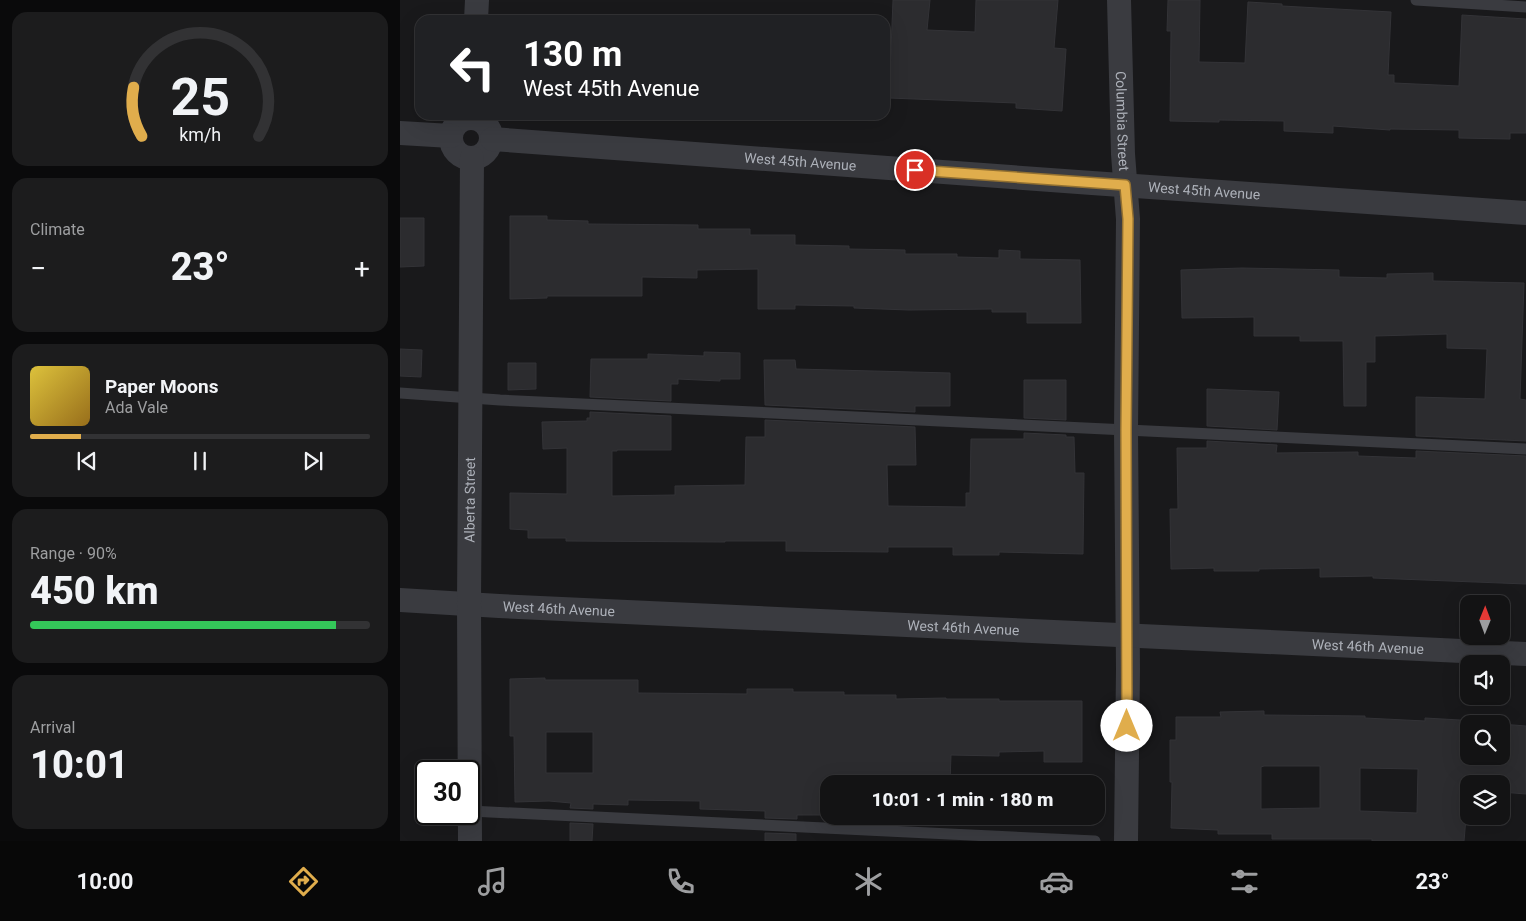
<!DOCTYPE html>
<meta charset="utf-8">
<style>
body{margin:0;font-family:Roboto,sans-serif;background:#1c1c1d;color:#f1f3f6;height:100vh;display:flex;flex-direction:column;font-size:19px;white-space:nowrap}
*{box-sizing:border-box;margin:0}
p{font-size:16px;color:#9d9ea0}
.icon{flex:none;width:28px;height:28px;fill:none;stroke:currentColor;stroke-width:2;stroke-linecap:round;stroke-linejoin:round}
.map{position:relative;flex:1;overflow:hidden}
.panel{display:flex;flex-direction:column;gap:12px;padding:12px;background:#0a0a0b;width:400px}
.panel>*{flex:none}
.top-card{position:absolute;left:15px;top:15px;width:475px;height:105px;border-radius:15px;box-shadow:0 5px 20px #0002,0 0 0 1px #323234;background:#202124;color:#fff;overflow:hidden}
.needle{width:32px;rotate:1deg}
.tools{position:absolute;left:1060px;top:595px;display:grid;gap:10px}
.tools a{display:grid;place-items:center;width:50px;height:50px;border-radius:10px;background:#131314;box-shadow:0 5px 20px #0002,0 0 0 1px #323234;font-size:25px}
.speed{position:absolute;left:15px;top:760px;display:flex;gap:10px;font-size:25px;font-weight:700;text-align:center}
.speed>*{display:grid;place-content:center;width:65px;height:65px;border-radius:50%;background:#131314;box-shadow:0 5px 20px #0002,0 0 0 1px #323234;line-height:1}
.speed .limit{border:2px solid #111;border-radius:8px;background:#fff;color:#111}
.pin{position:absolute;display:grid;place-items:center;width:42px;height:42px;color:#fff;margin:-21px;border:2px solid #fff;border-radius:50%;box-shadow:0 1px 5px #0007}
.me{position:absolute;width:55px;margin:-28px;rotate:0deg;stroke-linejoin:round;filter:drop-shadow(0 0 4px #0008)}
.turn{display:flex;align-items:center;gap:18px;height:105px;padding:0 25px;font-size:22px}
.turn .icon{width:65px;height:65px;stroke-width:2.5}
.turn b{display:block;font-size:35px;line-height:42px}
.big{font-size:38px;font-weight:800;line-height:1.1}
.panel .widget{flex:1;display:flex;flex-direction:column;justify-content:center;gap:8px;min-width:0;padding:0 18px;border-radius:15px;background:#1c1c1d}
.panel .dial{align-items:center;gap:0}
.dial svg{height:130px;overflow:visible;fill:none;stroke:#323234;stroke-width:7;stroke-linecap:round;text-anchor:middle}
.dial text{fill:#f1f3f6;stroke:none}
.song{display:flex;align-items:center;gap:15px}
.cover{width:60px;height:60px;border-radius:8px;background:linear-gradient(135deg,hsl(50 70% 55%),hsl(40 70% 35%))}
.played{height:5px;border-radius:2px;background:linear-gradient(90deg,#e0ad4c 15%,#323234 15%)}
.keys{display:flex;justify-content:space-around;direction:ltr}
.heat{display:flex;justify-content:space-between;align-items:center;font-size:28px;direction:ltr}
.charge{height:8px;border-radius:4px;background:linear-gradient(90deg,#34c759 90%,#323234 0)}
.trip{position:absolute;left:420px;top:775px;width:285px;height:50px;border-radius:15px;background:#131314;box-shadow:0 5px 20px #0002,0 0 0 1px #323234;font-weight:800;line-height:50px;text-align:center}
.dock{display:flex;height:80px;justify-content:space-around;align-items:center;background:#080808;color:#9d9ea0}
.dock .icon{width:35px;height:35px}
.dock .selected{color:#e0ad4c}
.dock b{font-size:22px;color:#f1f3f6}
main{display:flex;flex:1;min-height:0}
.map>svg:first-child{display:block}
</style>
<main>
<section class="panel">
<div class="widget dial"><svg viewBox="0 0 100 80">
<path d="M14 69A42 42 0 1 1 86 69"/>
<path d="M14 69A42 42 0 0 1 9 39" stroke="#e0ad4c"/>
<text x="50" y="56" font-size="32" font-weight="700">25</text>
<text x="50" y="72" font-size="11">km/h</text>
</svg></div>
<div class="widget"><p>Climate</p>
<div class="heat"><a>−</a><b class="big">23°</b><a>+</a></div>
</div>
<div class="widget">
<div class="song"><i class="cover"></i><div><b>Paper Moons</b><p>Ada Vale</p></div></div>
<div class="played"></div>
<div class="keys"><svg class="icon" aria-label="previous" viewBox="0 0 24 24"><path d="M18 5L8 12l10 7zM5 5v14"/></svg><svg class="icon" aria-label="pause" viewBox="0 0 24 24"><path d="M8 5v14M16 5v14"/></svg><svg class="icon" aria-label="next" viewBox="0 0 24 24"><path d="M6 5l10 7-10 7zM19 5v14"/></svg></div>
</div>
<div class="widget"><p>Range · 90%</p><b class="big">450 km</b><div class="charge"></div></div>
<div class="widget"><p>Arrival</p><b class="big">10:01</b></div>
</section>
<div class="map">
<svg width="1126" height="841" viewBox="0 0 1126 841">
<rect width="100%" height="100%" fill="#19191b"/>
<path fill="#2c2c2f" stroke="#333337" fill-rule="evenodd" d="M 493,0 L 530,0 L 527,30 L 575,32 L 576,0 L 658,0 L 654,48 L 666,49 L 662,111 L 616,108 L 616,103 L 489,98 Z
M 768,0 L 800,0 L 799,62 L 845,63 L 848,2 L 882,4 L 882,6 L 991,12 L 988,75 L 994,75 L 994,83 L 1059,86 L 1062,15 L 1126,19 L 1126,133 L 1110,133 L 1110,139 L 1059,138 L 1059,130 L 990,129 L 990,130 L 933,126 L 933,133 L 884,131 L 884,121 L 819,120 L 819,122 L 770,121 L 771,31 L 767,31 Z
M 110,216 L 147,216 L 147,220 L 188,221 L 188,224 L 298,225 L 298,229 L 350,229 L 350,235 L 395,235 L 395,245 L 449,246 L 449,249 L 505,250 L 505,254 L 557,254 L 557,257 L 599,258 L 599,250 L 620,251 L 620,259 L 680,260 L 681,323 L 627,323 L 627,312 L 592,312 L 592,309 L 509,310 L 454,308 L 454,306 L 395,305 L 395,309 L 358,309 L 358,269 L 297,270 L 297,278 L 242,277 L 242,296 L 147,296 L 147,298 L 110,299 Z
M 0,218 L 24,218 L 24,266 L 0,267 Z
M 842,268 L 939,270 L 939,277 L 987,278 L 987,274 L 1033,273 L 1033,281 L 1124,283 L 1120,399 L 1126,400 L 1126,441 L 1016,436 L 1016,397 L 1085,399 L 1087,349 L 1047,348 L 1047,334 L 975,336 L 975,362 L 966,362 L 966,406 L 944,406 L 943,341 L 900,341 L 900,336 L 854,336 L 854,317 L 782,318 L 781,270 Z
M 0,349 L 22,350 L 21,377 L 0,376 Z
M 304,352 L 340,353 L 340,379 L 320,379 L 320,381 L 278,379 L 278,384 L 271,384 L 271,401 L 190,397 L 191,359 L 248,359 L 248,354 L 304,356 Z
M 364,360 L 395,360 L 396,369 L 550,373 L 550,406 L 515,406 L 515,412 L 365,405 Z
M 108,363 L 136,363 L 136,389 L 108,390 Z
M 624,380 L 666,380 L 666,420 L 624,418 Z
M 807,389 L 879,392 L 877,430 L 807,426 Z
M 190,412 L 271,416 L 271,450 L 217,450 L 217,451 L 212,451 L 212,496 L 275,495 L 275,486 L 345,485 L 346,437 L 365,437 L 365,420 L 515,427 L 516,465 L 487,465 L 488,506 L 566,507 L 566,493 L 570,493 L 571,439 L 624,439 L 624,433 L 666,435 L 666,437 L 674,437 L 675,473 L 684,473 L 683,554 L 599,552 L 599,555 L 553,555 L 553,547 L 488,547 L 488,552 L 386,551 L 386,541 L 325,541 L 325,542 L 166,541 L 166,538 L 128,538 L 128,530 L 110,529 L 110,493 L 167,494 L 167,448 L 143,449 L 142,422 L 187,421 L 187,418 L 190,418 Z
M 807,441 L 877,445 L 876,453 L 958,452 L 958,456 L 1016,458 L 1016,451 L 1126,456 L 1126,584 L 973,578 L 973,576 L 920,577 L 920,568 L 859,569 L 859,571 L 814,571 L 814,568 L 771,569 L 770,509 L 778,509 L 777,448 L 807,448 Z
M 145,678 L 145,680 L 238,680 L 238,693 L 347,694 L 347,689 L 393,689 L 393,692 L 444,692 L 444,695 L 496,695 L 496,699 L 546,698 L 546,699 L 599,699 L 599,701 L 682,701 L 682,762 L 644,762 L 644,751 L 599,752 L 599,756 L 551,755 L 550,784 L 429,784 L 429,815 L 397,815 L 397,819 L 365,818 L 365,811 L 300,809 L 300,801 L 228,800 L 228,805 L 193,804 L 193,809 L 170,808 L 171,803 L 149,801 L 115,802 L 114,736 L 110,736 L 110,679 ZM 146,732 L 193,732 L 193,773 L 146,773 Z
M 864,711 L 864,715 L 965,716 L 965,718 L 1025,721 L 1025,718 L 1077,721 L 1077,723 L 1091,724 L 1069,724 L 1069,756 L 1101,756 L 1101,724 L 1126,726 L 1126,794 L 1101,792 L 1101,784 L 1069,784 L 1064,841 L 972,841 L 972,839 L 872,839 L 872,834 L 818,834 L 818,830 L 771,828 L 772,782 L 770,782 L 770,740 L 776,740 L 776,717 L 821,717 L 820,712 ZM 864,766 L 920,766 L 920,808 L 861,809 L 861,767 ZM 960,768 L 1018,769 L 1017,813 L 960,811 Z
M 170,823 L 193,824 L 192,841 L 170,841 Z
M 365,833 L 396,834 L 396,841 L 365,841 Z"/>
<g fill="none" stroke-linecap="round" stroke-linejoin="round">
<path stroke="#3a3b40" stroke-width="11" d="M 1016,0 L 1126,7
M 0,393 L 100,400 L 1126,449
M 70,811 L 695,841"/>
<g stroke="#3a3b40" stroke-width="24">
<path id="s1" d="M 719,0 L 723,154 L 728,219 L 726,430 L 728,669 L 726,841"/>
<path d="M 76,20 L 77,0"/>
<circle cx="71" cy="138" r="20"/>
<path d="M 0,133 L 51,136"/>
<path id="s2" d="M 92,139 L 692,183 L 1126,213"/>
<path id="s3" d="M 0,600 L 99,606 L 1126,654"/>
<path id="s4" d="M 70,841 L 69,604 L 72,158"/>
</g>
</g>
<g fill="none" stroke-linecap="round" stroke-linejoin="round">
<g stroke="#927031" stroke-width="12">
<path id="route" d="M 515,170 L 725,185 L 728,219 L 726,430 L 727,726"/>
</g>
<use href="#route" stroke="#e0ad4c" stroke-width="9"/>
</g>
<g text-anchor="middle" stroke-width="5" stroke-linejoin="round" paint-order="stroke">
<g font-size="14" fill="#adb1b9" stroke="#141416">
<text dy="5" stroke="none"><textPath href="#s1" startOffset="121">Columbia Street</textPath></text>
<text dy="5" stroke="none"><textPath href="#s2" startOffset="309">West 45th Avenue</textPath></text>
<text dy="5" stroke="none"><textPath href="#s2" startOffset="714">West 45th Avenue</textPath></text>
<text dy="5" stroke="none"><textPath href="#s4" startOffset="341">Alberta Street</textPath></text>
<text dy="5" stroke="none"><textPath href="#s3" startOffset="159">West 46th Avenue</textPath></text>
<text dy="5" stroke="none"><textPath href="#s3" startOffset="564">West 46th Avenue</textPath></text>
<text dy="5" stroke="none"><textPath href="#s3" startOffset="969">West 46th Avenue</textPath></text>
</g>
</g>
</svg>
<div class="tools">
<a><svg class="needle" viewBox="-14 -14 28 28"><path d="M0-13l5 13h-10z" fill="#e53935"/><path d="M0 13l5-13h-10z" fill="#9d9ea0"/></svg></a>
<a><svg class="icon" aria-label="sound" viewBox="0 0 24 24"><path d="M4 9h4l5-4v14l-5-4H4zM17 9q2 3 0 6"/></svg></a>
<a><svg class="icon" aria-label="search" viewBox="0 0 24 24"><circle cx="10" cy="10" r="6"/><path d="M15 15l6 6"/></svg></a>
<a><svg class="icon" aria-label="layers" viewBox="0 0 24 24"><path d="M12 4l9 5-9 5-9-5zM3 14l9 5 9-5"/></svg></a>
</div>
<div class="speed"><div class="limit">30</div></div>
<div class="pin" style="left:515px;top:170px;background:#d93025"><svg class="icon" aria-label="arrive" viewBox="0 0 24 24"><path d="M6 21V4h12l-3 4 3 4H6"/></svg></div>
<svg class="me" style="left:727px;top:726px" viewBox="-20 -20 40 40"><circle r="19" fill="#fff"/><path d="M0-13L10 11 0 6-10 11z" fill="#e0ad4c"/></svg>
<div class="trip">10:01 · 1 min · 180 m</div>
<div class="top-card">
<div class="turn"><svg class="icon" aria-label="left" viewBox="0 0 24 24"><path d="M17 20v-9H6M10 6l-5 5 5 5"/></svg><div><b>130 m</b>West 45th Avenue</div></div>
</div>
</div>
</main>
<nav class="dock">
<b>10:00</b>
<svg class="icon selected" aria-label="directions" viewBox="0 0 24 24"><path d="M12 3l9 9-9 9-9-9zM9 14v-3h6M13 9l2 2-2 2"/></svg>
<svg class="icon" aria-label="music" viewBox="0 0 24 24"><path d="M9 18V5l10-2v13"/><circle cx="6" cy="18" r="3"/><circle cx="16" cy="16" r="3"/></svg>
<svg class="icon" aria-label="phone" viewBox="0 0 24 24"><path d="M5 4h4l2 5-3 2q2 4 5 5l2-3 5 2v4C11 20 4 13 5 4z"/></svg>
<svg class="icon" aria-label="climate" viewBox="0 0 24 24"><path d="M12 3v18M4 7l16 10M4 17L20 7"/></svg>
<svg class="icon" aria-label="car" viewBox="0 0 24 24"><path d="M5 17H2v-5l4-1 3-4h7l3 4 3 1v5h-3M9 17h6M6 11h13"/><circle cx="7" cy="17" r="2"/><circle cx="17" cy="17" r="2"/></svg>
<svg class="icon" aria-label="filters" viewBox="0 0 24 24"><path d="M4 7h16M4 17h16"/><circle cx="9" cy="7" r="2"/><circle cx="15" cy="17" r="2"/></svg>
<b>23°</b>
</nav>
